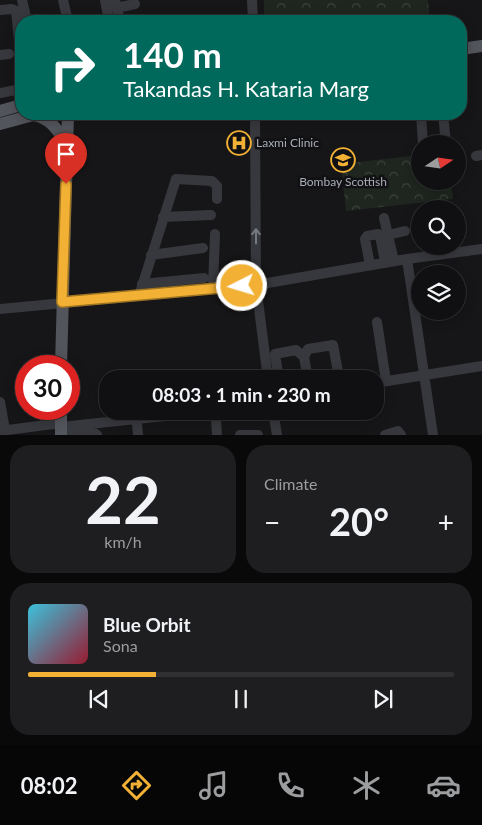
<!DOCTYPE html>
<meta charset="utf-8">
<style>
body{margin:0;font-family:Lato,sans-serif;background:#1e1e20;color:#f1f3f6;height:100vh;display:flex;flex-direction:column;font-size:19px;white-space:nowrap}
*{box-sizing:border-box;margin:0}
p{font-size:16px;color:#9c9d9f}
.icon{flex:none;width:28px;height:28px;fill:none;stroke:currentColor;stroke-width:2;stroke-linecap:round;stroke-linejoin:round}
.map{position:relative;height:435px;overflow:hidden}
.side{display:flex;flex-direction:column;gap:10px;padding:10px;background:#09090a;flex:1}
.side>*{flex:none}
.guide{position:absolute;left:15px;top:15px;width:452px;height:105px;border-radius:20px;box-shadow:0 2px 12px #0003,0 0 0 1px #303032;background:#00695c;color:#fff;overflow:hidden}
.needle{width:32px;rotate:77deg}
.buttons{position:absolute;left:411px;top:135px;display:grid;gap:10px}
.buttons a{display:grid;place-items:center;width:55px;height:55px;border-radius:50%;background:#101012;box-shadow:0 2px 12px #0003,0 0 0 1px #303032;font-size:25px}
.speed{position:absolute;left:15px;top:355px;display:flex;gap:10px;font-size:25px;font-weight:700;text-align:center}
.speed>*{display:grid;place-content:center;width:65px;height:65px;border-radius:50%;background:#101012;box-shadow:0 2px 12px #0003,0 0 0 1px #303032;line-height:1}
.speed .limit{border:8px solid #d22;background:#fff;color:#111}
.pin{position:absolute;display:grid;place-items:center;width:42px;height:42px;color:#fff;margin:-51px -21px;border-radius:50% 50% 50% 0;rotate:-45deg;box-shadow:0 0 5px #0007}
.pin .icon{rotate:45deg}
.me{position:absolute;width:55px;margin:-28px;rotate:265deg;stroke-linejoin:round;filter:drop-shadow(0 0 4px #0008)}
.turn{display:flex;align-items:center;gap:18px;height:105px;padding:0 25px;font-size:22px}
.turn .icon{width:65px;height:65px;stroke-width:2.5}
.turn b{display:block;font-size:35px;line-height:42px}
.big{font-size:38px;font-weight:700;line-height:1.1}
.side .widget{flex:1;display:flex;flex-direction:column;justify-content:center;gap:8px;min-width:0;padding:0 18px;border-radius:20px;background:#1e1e20}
.side .dial{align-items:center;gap:0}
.dial b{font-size:65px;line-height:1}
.song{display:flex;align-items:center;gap:15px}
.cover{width:60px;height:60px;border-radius:8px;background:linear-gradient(135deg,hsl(190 70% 55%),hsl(350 70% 35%))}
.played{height:5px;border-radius:2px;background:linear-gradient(90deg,#f2b134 30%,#303032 30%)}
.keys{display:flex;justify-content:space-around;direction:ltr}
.heat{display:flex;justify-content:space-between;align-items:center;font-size:28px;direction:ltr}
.side .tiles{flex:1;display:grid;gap:10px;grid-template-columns:1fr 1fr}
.widget:last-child{grid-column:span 2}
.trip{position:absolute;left:99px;top:370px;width:285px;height:50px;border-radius:20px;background:#101012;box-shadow:0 2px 12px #0003,0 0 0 1px #303032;font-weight:700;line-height:50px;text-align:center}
.tabs{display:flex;height:80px;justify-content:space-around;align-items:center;background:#060607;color:#9c9d9f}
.tabs .icon{width:35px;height:35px}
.tabs .selected{color:#f2b134}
.tabs b{font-size:22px;color:#f1f3f6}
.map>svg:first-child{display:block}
</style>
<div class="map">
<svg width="482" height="435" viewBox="0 0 482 435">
<defs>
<pattern id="park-crowns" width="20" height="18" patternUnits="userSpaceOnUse" patternTransform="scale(1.25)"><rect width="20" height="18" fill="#1e261f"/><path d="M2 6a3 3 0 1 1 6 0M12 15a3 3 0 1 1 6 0" fill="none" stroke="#3c433d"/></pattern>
</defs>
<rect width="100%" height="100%" fill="#161618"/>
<path fill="url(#park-crowns)" d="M 264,0 L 428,0 L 430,21 L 264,21 Z
M 420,155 L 420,181 L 451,181 L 453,199 L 346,211 L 341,164 Z"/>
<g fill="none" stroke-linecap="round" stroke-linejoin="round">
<path stroke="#37383d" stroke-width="10" d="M 22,0 L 27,21
M 63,0 L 68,21
M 105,0 L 109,21
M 115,0 L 120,21
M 252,0 L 253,21
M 116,8 L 135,4
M 0,10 L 12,9 L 16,11 L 21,59
M 0,55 L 9,54
M 0,93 L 21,89
M 255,114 L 256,285 L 268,379
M 421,114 L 423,144
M 443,114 L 446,144
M 476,156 L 482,155
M 163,217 L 211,215
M 384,218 L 394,261
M 388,235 L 405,231
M 151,255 L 203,248
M 407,259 L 433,435
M 370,265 L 365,239 L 367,236 L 378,234 L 380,236 L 385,262
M 142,284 L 204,278
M 213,288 L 215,234
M 139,296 L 176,179 L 212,181 L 217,186 L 217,199
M 0,309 L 256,285 L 407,259 L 482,249
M 377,322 L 386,381
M 304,357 L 308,349 L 333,345 L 339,377 L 336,379
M 279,379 L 275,354 L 296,350 L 304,357 L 308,379
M 375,383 L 482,366
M 0,402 L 5,430
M 273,411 L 277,435
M 216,420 L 217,435
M 137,424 L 138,435
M 61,427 L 193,413
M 0,431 L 61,423
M 67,432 L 94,433 L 97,435
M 240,435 L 258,435
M 385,435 L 398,431 L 401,435"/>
<path stroke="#53555c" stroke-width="12" d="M 461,49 L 482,46
M 0,111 L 21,105
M 34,115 C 51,118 58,131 67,144
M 0,124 L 37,114
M 61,366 L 68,114
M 61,435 L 61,409"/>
</g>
<defs><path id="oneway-shaft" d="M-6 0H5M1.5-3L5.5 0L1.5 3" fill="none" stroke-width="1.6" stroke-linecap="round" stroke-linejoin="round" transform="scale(1.25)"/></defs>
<use stroke="#757881" href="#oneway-shaft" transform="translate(256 236) rotate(-90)"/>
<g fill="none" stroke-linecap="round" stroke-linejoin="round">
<g stroke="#9d7322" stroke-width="12">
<path id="route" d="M 66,184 L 62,302 L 242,286"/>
</g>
<use href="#route" stroke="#f2b134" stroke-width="9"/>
</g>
<defs>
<g id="hospital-ring" transform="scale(1.25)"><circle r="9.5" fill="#111113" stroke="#f2b134" stroke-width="1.5"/><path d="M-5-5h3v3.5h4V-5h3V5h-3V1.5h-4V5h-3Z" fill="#f2b134"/></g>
<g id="school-ring" transform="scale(1.25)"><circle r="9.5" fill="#111113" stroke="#f2b134" stroke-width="1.5"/><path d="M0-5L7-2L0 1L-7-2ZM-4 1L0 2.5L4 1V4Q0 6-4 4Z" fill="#f2b134"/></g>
</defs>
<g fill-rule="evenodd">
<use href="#hospital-ring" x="239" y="143"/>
<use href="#school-ring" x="343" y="160"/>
</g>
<g text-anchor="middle" stroke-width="5" stroke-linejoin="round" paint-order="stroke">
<g font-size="12" fill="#a8adb8" stroke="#111113" text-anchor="start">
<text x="256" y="147">Laxmi Clinic</text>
<text x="343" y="186" text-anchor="middle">Bombay Scottish</text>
</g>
</g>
</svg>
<div class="buttons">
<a><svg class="needle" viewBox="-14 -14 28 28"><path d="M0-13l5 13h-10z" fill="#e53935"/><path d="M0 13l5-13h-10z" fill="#9c9d9f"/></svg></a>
<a><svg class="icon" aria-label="search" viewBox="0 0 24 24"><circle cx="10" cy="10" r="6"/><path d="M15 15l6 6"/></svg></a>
<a><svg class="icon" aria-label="layers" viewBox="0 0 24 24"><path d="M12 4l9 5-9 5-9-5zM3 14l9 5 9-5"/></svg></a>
</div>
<div class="speed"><div class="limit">30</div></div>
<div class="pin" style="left:66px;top:184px;background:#d93025"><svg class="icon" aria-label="arrive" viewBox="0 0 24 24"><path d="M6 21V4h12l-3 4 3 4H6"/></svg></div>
<svg class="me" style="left:242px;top:286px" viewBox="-20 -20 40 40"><circle r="17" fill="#f2b134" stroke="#fff" stroke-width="3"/><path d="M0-11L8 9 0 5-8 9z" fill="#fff"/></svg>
<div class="trip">08:03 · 1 min · 230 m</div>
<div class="guide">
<div class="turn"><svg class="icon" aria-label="right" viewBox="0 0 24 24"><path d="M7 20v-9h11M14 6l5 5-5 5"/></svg><div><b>140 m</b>Takandas H. Kataria Marg</div></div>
</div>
</div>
<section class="side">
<div class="tiles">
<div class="widget dial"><b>22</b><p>km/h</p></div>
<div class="widget"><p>Climate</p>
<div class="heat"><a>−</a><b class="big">20°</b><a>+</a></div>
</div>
<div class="widget">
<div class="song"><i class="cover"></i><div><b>Blue Orbit</b><p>Sona</p></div></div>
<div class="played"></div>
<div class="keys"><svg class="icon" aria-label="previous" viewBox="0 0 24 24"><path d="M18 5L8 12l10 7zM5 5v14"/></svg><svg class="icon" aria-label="pause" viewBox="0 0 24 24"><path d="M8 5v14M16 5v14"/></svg><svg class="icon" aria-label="next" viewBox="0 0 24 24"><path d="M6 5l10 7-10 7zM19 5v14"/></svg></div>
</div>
</div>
</section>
<nav class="tabs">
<b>08:02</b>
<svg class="icon selected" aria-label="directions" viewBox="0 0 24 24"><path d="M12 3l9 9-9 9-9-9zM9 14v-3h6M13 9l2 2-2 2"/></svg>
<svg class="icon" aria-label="music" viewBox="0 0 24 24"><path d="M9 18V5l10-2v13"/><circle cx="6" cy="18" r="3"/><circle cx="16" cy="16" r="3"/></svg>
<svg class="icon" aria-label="phone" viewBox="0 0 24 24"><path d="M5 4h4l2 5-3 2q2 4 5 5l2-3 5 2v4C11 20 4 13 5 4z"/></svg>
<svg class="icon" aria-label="climate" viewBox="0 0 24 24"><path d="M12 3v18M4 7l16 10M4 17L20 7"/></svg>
<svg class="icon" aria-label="car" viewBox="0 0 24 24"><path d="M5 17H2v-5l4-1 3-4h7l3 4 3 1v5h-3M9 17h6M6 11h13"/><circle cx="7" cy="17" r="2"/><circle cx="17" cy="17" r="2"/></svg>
</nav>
